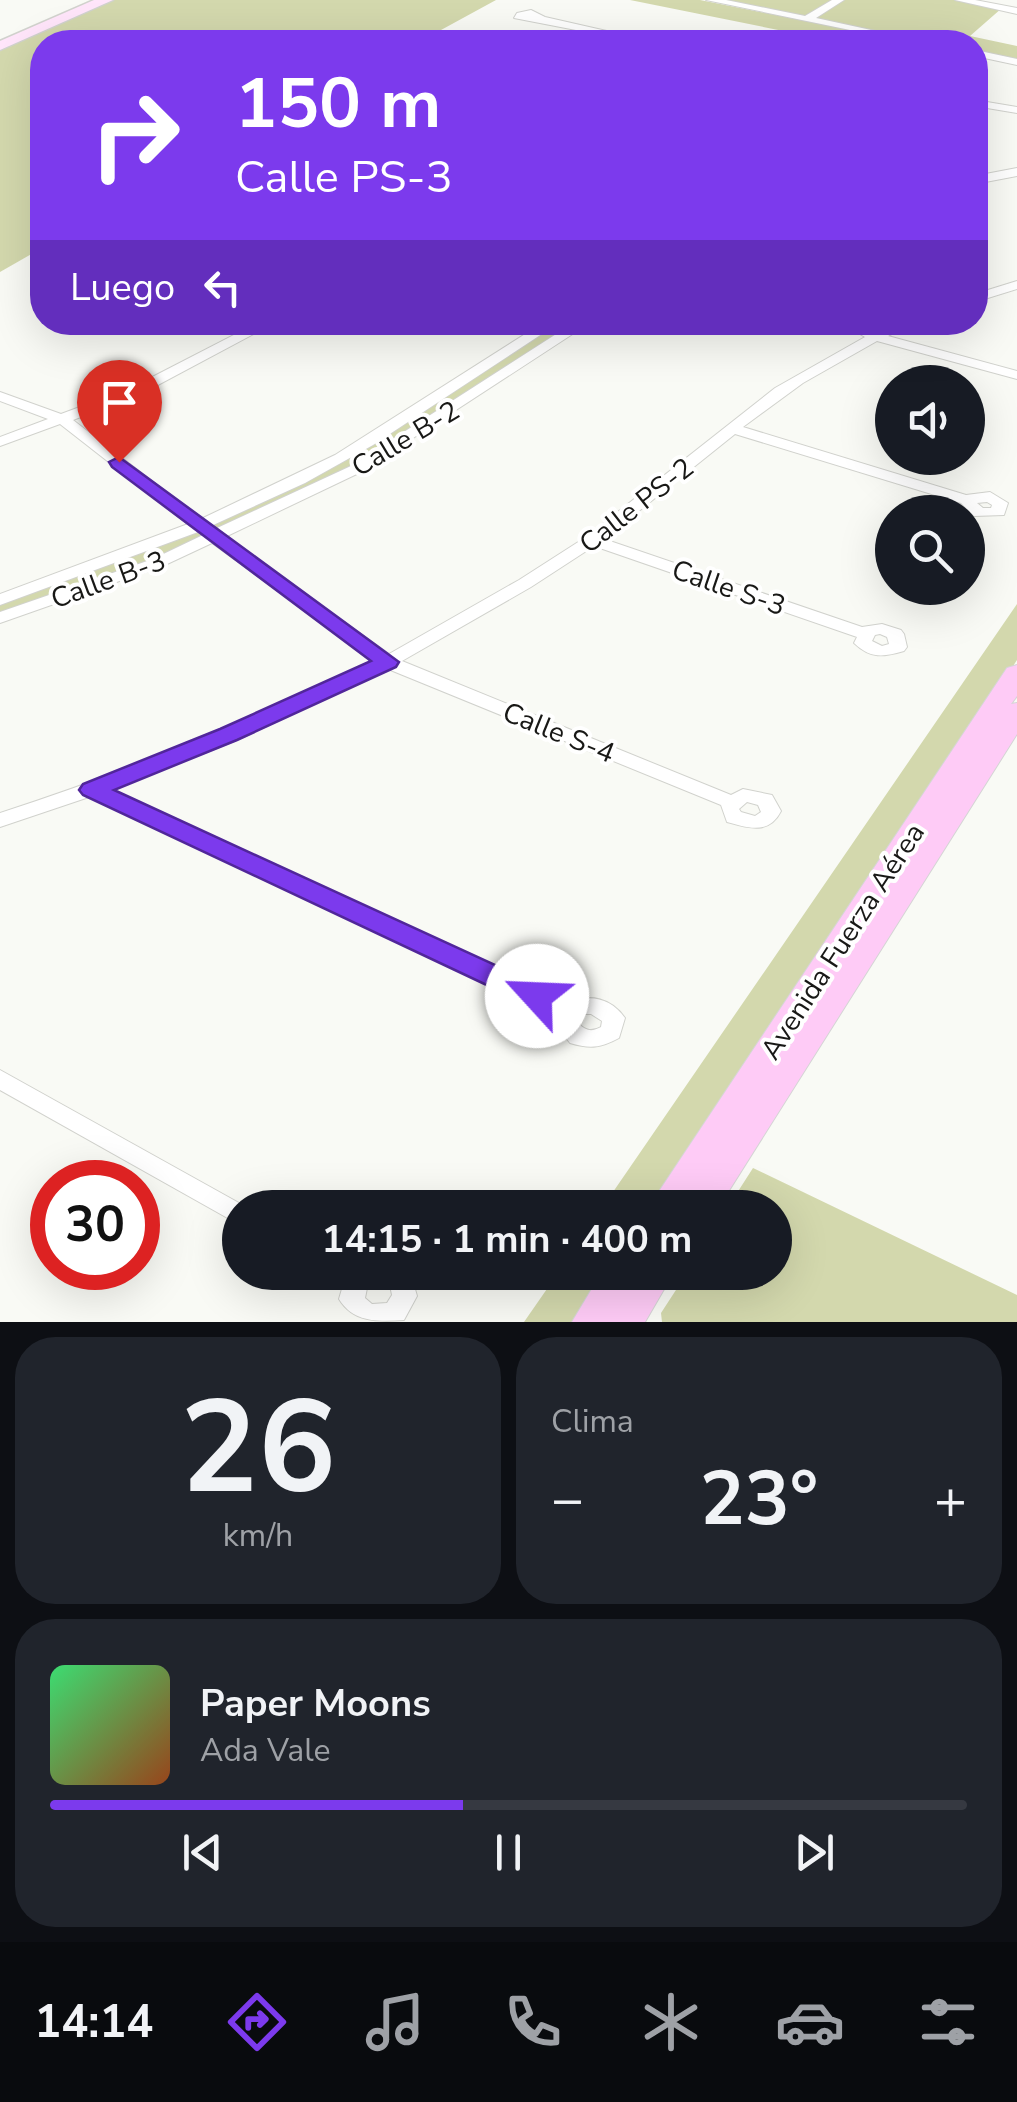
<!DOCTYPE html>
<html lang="es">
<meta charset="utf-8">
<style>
body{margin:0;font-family:"Nunito Sans",sans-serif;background:#20242c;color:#f1f3f6;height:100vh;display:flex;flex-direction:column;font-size:38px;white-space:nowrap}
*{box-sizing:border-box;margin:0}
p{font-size:32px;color:#9ea1a6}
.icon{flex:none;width:55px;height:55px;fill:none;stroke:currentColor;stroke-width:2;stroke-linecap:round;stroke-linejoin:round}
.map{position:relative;height:1322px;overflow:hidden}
.panel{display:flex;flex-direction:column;gap:15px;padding:15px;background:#0d0f14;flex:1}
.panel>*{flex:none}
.top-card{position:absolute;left:30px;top:30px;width:958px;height:305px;border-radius:40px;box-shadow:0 10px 40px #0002;background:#7c3aed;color:#fff;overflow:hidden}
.buttons{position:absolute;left:875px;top:365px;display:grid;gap:20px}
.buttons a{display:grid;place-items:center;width:110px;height:110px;border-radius:50%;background:#171b24;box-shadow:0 10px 40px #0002;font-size:50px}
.speed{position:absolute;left:30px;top:1160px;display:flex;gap:20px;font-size:50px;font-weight:700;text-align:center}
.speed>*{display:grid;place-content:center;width:130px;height:130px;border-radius:50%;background:#171b24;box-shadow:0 10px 40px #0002;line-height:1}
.speed .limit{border:15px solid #d22;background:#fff;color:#111}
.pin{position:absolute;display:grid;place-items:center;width:85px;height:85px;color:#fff;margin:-102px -42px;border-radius:50% 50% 50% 0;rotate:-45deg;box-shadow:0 0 10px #0007}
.pin .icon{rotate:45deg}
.me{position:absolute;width:110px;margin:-55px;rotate:295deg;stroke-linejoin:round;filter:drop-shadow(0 0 8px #0008)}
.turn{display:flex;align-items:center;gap:35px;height:210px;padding:0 40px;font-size:45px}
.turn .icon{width:130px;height:130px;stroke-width:2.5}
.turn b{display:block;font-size:70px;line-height:85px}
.then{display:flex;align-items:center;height:95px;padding:0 40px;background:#0003;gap:20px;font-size:38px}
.big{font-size:75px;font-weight:700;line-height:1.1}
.panel .widget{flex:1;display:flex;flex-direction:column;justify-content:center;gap:15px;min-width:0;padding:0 35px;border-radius:40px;background:#20242c}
.panel .dial{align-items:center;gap:0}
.dial b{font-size:130px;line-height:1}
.song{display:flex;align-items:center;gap:30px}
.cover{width:120px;height:120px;border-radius:15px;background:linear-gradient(135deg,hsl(140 70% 55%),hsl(20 70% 35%))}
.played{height:10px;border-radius:5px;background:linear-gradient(90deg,#7c3aed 45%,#363941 45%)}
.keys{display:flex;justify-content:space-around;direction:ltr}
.heat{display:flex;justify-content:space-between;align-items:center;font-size:55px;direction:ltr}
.panel .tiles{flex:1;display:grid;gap:15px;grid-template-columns:1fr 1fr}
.widget:last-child{grid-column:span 2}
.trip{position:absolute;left:222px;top:1190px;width:570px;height:100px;border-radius:50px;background:#171b24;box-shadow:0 10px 40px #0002;font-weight:700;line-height:100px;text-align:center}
.dock{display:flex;height:160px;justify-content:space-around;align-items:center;background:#090b0e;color:#9ea1a6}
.dock .icon{width:70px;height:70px}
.dock .current{color:#7c3aed}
.dock b{font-size:45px;color:#f1f3f6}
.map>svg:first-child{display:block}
</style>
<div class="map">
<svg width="1017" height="1322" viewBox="0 0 1017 1322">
<rect width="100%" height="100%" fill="#f9faf5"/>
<path fill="#d3d8ad" d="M 106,0 L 496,0 L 419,42 L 42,42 L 42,248 L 0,272 L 0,46 Z
M 630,0 L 700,0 L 911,42 L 838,42 Z
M 711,0 L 960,0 L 1002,8 L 970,36 L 1017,46 L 1017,62 L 975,53 L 975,42 L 921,42 Z
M 554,323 L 585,323 L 356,469 L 216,538 L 0,618 L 0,600 L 144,550 L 338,459 Z
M 1017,604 L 1017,660 L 657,1207 L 602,1208 Z
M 753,1168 L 1017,1295 L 1017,1322 L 662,1322 L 661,1313 L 687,1273 L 775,1272 L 775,1208 L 728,1207 Z
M 558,1273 L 613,1273 L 580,1322 L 524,1322 Z"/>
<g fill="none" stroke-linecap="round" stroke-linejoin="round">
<g stroke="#d1d2cd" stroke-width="2">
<path id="street" d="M 706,0 L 726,0 L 805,16 L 832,0 L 844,0 L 816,18 L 926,42 L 908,42 Z
M 955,0 L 975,0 L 1017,8 L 1017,14 Z
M 531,10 L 545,17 L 655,42 L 638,42 L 514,18 L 517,13 Z
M 975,50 L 1017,59 L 1017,65 L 975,56 Z
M 975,100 L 1017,107 L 1017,113 L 975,106 Z
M 1017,168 L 1017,176 L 975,184 L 975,176 Z
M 1017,281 L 1017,289 L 975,302 L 975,294 Z
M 259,322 L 276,322 L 141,394 L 73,420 L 201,519 L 335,455 L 544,322 L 560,322 L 373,445 L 305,483 L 211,526 L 215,529 L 351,466 L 575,322 L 591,322 L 361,472 L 225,537 L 389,654 L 519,580 L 586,537 L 775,388 L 865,337 L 840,322 L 858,322 L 876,332 L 896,322 L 914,322 L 888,336 L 1017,371 L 1017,379 L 877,341 L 803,383 L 743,427 L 966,495 L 990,492 L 1008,503 L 1004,515 L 974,516 L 961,503 L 735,434 L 604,539 L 862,627 L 882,624 L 901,630 L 904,634 L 907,647 L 904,651 C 883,657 871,659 854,643 L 857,637 L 594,546 L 531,587 L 402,661 L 731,795 L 743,789 L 772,795 L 781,811 C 769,835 748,828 727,822 L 721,805 L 388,669 L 237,740 L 110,790 L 569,1002 C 591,994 611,998 625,1018 L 619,1038 C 601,1048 590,1049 570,1043 L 557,1026 L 559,1016 L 92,796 L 0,827 L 0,813 C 129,771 253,721 375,661 L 212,543 L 165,565 L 0,623 L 0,612 L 153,559 L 203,535 L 198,532 L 0,605 L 0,594 L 188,524 L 60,424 L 0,446 L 0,437 L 48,419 L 0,401 L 0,392 L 61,414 L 131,388 ZM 987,502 L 992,505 L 991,508 L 983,508 L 977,503 ZM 880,634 L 887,637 L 889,644 L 882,646 L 872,641 L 875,635 ZM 747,802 L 758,805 L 761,812 L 755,816 L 741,812 L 739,809 ZM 583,1014 L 591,1014 L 602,1021 L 601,1027 C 592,1032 586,1031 579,1024 Z
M 0,1070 L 248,1208 L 240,1208 L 240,1225 L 0,1090 Z
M 350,1272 L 410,1272 L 417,1296 L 404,1320 C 376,1322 353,1322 339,1299 L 344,1282 ZM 380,1274 L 390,1285 L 392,1295 L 387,1303 L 372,1304 L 365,1298 L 367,1288 Z"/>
</g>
<g stroke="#d1d2cd" stroke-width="3">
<path id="secondary" d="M 94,0 L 113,0 L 0,50 L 0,41 Z"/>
</g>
<g stroke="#d5d5d5" stroke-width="2">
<path id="primary" d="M 1017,665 L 1017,696 L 1011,704 L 1017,703 L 1017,734 L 718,1208 L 648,1208 L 1007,668 Z
M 602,1272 L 674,1272 L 645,1322 L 572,1322 Z"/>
</g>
<use href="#street" fill="#fff" fill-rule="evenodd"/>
<use href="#secondary" fill="#ffe5fa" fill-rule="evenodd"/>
<use href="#primary" fill="#fecbf6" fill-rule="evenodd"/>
</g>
<path fill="#7c3aed" stroke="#51269a" stroke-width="2.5" d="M 119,457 L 399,662 L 396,667 L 237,740 L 114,790 L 547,989 L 551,996 L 547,1004 L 537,1007 L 527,1004 L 83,795 L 79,790 L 83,784 L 220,729 L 371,661 L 112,467 L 109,462 Z"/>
<g text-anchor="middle" stroke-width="8" stroke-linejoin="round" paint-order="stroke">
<g font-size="28" fill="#181816" stroke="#fff">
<text transform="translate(405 438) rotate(-31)" y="10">Calle B-2</text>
<text transform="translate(636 505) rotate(-38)" y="10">Calle PS-2</text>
<text transform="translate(108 579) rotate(-20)" y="10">Calle B-3</text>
<text transform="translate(729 587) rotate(19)" y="10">Calle S-3</text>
<text transform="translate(559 732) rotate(22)" y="10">Calle S-4</text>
<text transform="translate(842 941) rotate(-57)" y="10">Avenida Fuerza Aérea</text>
</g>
</g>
</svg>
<div class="buttons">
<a><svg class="icon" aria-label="sound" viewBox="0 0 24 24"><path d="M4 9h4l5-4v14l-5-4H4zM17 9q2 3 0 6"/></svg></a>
<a><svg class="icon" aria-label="search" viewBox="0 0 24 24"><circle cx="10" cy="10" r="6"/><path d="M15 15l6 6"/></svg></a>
</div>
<div class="speed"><div class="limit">30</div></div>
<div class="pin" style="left:119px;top:462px;background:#d93025"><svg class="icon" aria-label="arrive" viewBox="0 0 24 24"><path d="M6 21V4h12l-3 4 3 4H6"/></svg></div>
<svg class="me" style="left:537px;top:996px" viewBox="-20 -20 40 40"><circle r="19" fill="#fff"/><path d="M0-13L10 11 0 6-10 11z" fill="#7c3aed"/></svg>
<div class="trip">14:15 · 1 min · 400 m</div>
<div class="top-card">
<div class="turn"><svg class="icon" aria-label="right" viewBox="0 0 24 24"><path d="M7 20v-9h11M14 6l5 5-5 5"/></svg><div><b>150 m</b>Calle PS-3</div></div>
<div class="then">Luego<svg class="icon" aria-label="left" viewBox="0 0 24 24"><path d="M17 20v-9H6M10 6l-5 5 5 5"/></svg></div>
</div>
</div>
<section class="panel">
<div class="tiles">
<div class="widget dial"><b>26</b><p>km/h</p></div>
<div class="widget"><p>Clima</p>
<div class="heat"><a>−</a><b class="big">23°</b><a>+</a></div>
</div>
<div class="widget">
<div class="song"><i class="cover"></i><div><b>Paper Moons</b><p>Ada Vale</p></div></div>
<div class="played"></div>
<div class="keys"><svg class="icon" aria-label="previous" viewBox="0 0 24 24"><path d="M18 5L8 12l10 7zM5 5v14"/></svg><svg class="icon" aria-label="pause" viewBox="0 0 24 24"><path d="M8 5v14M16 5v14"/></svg><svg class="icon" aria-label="next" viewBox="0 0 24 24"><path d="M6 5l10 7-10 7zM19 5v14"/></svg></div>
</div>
</div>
</section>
<nav class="dock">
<b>14:14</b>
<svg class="icon current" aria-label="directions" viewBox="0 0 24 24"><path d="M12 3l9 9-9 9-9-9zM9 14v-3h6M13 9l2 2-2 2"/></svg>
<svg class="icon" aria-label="music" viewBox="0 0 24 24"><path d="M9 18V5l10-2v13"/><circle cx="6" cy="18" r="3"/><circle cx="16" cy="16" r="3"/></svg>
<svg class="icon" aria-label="phone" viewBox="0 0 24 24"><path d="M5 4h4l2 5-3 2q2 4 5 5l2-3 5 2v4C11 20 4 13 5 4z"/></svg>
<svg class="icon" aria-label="climate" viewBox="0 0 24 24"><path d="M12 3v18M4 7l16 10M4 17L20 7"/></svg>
<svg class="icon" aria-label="car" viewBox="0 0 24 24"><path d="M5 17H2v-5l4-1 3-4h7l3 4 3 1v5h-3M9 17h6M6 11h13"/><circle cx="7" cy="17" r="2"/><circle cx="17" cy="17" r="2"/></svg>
<svg class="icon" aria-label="filters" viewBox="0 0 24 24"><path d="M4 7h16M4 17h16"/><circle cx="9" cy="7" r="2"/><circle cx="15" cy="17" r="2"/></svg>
</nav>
